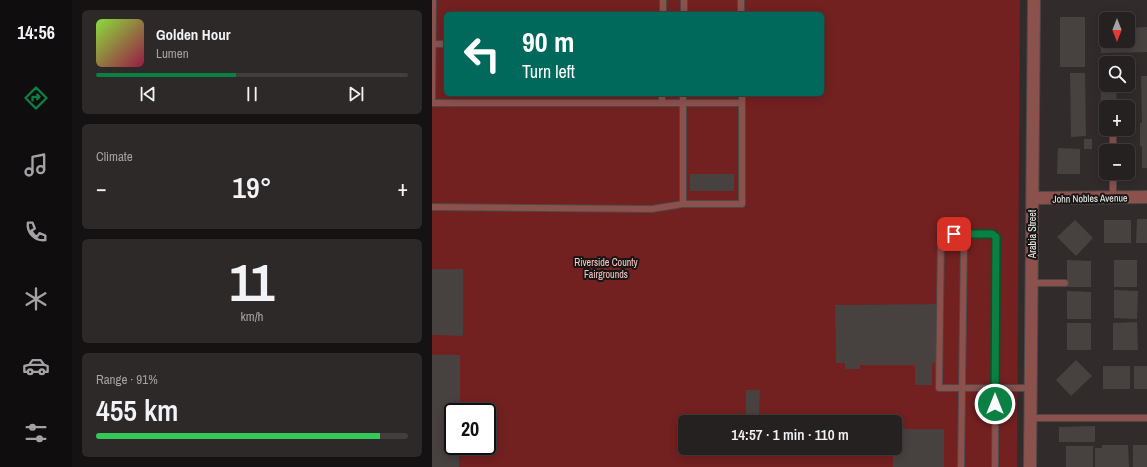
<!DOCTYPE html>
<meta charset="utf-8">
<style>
body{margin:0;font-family:"Archivo Narrow",sans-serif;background:#2d2929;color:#f1f3f6;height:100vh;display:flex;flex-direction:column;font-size:15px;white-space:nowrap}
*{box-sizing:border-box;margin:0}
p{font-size:13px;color:#a3a3a5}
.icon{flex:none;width:22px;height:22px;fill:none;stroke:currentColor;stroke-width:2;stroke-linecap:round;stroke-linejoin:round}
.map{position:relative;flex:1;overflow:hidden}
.details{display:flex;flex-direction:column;gap:10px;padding:10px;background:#141212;width:360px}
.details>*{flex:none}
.guide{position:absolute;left:12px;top:12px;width:380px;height:84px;border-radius:6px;box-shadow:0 2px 10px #0003,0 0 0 1px #423e3e;background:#00695c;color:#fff;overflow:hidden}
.needle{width:26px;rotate:180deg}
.fabs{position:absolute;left:667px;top:12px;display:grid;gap:8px}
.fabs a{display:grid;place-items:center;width:36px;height:36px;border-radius:6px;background:#252120;box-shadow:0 2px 10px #0003,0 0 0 1px #423e3e;font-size:20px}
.speed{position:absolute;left:12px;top:403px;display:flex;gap:8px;font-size:20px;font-weight:700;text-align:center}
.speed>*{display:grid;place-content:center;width:52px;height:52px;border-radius:50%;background:#252120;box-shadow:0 2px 10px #0003,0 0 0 1px #423e3e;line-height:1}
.speed .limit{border:2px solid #111;border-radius:6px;background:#fff;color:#111}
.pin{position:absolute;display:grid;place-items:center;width:34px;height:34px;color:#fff;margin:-17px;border-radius:8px;box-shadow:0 2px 6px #0006}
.me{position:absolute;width:44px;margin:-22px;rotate:0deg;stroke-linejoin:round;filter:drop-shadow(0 0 3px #0008)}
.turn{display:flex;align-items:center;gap:14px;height:84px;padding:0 12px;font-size:18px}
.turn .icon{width:52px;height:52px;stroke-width:2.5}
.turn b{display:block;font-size:28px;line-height:34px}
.big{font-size:30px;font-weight:600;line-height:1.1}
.details .card{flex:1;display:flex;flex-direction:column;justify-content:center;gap:6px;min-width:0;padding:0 14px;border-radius:6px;background:#2d2929}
.details .dial{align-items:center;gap:0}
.dial b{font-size:52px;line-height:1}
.song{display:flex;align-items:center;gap:12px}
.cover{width:48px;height:48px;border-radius:6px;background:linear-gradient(135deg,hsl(90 70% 55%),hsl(340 70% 35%))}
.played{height:4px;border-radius:2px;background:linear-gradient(90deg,#0b8043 45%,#423e3e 45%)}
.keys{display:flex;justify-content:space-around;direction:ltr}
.heat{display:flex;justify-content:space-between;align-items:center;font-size:22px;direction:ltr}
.charge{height:6px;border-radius:3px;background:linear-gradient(90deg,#34c759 91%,#423e3e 0)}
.trip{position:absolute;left:246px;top:415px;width:224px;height:40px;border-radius:6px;background:#252120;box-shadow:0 2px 10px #0003,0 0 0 1px #423e3e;font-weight:600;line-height:40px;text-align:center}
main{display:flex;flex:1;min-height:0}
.tab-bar{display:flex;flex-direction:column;width:72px;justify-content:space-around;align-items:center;background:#0f0d0d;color:#a3a3a5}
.tab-bar .icon{width:28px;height:28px}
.tab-bar .selected{color:#0b8043}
.tab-bar b{font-size:18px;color:#f1f3f6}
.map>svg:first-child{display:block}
</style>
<main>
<nav class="tab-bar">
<b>14:56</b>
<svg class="icon selected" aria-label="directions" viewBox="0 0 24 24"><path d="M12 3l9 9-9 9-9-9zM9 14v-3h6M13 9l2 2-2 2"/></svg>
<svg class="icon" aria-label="music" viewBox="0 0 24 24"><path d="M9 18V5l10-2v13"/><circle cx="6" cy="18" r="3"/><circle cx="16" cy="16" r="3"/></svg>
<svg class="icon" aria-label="phone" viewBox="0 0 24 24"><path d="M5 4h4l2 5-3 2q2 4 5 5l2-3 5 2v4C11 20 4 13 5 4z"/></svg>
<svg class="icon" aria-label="climate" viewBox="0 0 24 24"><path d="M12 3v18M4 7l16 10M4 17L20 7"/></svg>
<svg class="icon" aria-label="car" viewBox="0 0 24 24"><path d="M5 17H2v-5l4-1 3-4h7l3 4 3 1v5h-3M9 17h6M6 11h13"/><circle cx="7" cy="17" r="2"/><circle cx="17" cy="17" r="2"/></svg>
<svg class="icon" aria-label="filters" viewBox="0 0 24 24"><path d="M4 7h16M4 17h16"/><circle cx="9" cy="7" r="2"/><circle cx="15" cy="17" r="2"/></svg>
</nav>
<section class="details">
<div class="card">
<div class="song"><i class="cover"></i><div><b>Golden Hour</b><p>Lumen</p></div></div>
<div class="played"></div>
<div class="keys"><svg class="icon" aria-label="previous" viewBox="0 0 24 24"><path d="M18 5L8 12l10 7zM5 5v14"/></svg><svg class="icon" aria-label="pause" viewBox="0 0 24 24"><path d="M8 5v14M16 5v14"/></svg><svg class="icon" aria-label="next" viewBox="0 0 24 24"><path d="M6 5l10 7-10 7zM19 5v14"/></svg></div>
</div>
<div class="card"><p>Climate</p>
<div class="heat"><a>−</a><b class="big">19°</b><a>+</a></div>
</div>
<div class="card dial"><b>11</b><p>km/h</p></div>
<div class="card"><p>Range · 91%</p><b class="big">455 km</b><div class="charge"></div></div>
</section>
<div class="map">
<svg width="715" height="467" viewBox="0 0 715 467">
<rect width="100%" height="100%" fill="#312c2b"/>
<path fill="#722020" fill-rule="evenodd" d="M 0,0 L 588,0 L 585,467 L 0,467 ZM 14,14 L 390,14 L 390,94 L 14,94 ZM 21,412 L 55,412 L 55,446 L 21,446 ZM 253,422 L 463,422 L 463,448 L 253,448 Z"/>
<path fill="#474140" d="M 628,17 L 653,17 L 653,67 L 628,67 Z
M 715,27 L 715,52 L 669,53 L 668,29 L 674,28 L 674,41 L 696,41 L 696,28 Z
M 638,73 L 653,73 L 654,136 L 639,137 Z
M 709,76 L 715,76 L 715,168 L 710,168 L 710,146 L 708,146 L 708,123 L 710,123 Z
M 669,82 L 674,82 L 674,85 L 685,85 L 684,107 L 674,107 L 674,128 L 668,128 Z
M 652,139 L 660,139 L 660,149 L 652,149 Z
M 626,148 L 648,149 L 648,174 L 625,174 Z
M 258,174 L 302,174 L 302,191 L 258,191 Z
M 705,219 L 715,219 L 715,243 L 704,243 Z
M 643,220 L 661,238 L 644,256 L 625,237 Z
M 672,220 L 699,220 L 699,243 L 672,243 Z
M 635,260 L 659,261 L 659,287 L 635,287 Z
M 682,260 L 705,260 L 705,287 L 682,287 Z
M 0,269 L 31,269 L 31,336 L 0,335 Z
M 682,290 L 706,291 L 705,319 L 682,318 Z
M 635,291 L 659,292 L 659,319 L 635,319 Z
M 507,304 L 507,363 L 500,363 L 500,385 L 483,385 L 483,365 L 428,365 L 428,369 L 413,369 L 413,363 L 404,363 L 403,305 Z
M 705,322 L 706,350 L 681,350 L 681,323 Z
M 635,323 L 659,323 L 659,350 L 635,350 Z
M 0,355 L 28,355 L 28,412 L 21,412 L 21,446 L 27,446 L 27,467 L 0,467 Z
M 644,360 L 660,376 L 639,396 L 624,380 Z
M 671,366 L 698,366 L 698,389 L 671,389 Z
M 702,366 L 715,366 L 715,389 L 702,389 Z
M 314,390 L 328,390 L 327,422 L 314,422 Z
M 663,426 L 663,442 L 627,442 L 627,427 Z
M 466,429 L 512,429 L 512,467 L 461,467 L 461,448 L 463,448 L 463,445 L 466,445 Z
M 670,445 L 696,445 L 697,467 L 663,467 L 663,448 L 670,448 Z
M 701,445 L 715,445 L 715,467 L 701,467 Z
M 634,446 L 661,446 L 661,467 L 634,467 Z"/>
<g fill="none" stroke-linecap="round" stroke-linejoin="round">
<g stroke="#4c4847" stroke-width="8">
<path id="lane" d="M 309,0 L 309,14
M 231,14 L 231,0
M 252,14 L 252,0
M 1,44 L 14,44
M 0,102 L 1,0
M 230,102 L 230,94
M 0,103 L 310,103
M 681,135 L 681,151
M 681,173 L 681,197
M 251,204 L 251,94
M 0,207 L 220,209 L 251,204 L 310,204 L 310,94
M 535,234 L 509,234 L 507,388 L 599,388
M 600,283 L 633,283
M 599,418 L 715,418
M 529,467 L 532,237 L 535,234 L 561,234 L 564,237 L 563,467"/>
</g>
<g stroke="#4c4847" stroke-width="14">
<path id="street" d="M 601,198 L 715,197
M 598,467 L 602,0"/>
</g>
<use href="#lane" stroke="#8b514d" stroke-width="6"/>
<use href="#street" stroke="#8b514d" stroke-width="12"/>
</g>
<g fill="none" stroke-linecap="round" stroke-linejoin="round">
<g stroke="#07532c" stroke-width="10">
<path id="route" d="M 522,234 L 560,234 L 564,237 L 563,404"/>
</g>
<use href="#route" stroke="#0b8043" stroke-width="7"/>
</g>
<g text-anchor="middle" stroke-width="4" stroke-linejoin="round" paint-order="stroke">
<g font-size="10" fill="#f5f1f1" stroke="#171515">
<text transform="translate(658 198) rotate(-1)" y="4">John Nobles Avenue</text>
<text transform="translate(600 234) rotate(-90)" y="4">Arabia Street</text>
</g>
<g font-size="10" fill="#fdcac5" stroke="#171515">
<text x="174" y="266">Riverside County<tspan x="174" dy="12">Fairgrounds</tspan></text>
</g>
</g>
</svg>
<div class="fabs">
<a><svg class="needle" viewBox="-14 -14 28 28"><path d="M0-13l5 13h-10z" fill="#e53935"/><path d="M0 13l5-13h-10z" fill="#a3a3a5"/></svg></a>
<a><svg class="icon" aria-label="search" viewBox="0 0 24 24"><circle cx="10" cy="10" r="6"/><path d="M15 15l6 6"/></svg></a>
<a>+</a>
<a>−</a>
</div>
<div class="speed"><div class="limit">20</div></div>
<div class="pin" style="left:522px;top:234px;background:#d93025"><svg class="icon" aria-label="arrive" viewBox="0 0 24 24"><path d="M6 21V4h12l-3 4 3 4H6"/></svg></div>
<svg class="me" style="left:563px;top:404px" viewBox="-20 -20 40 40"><circle r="17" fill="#0b8043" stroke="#fff" stroke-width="3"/><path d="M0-11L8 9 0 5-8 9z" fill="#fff"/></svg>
<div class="trip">14:57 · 1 min · 110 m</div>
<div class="guide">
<div class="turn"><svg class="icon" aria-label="left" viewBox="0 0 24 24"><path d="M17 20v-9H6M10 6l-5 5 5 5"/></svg><div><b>90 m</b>Turn left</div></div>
</div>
</div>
</main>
